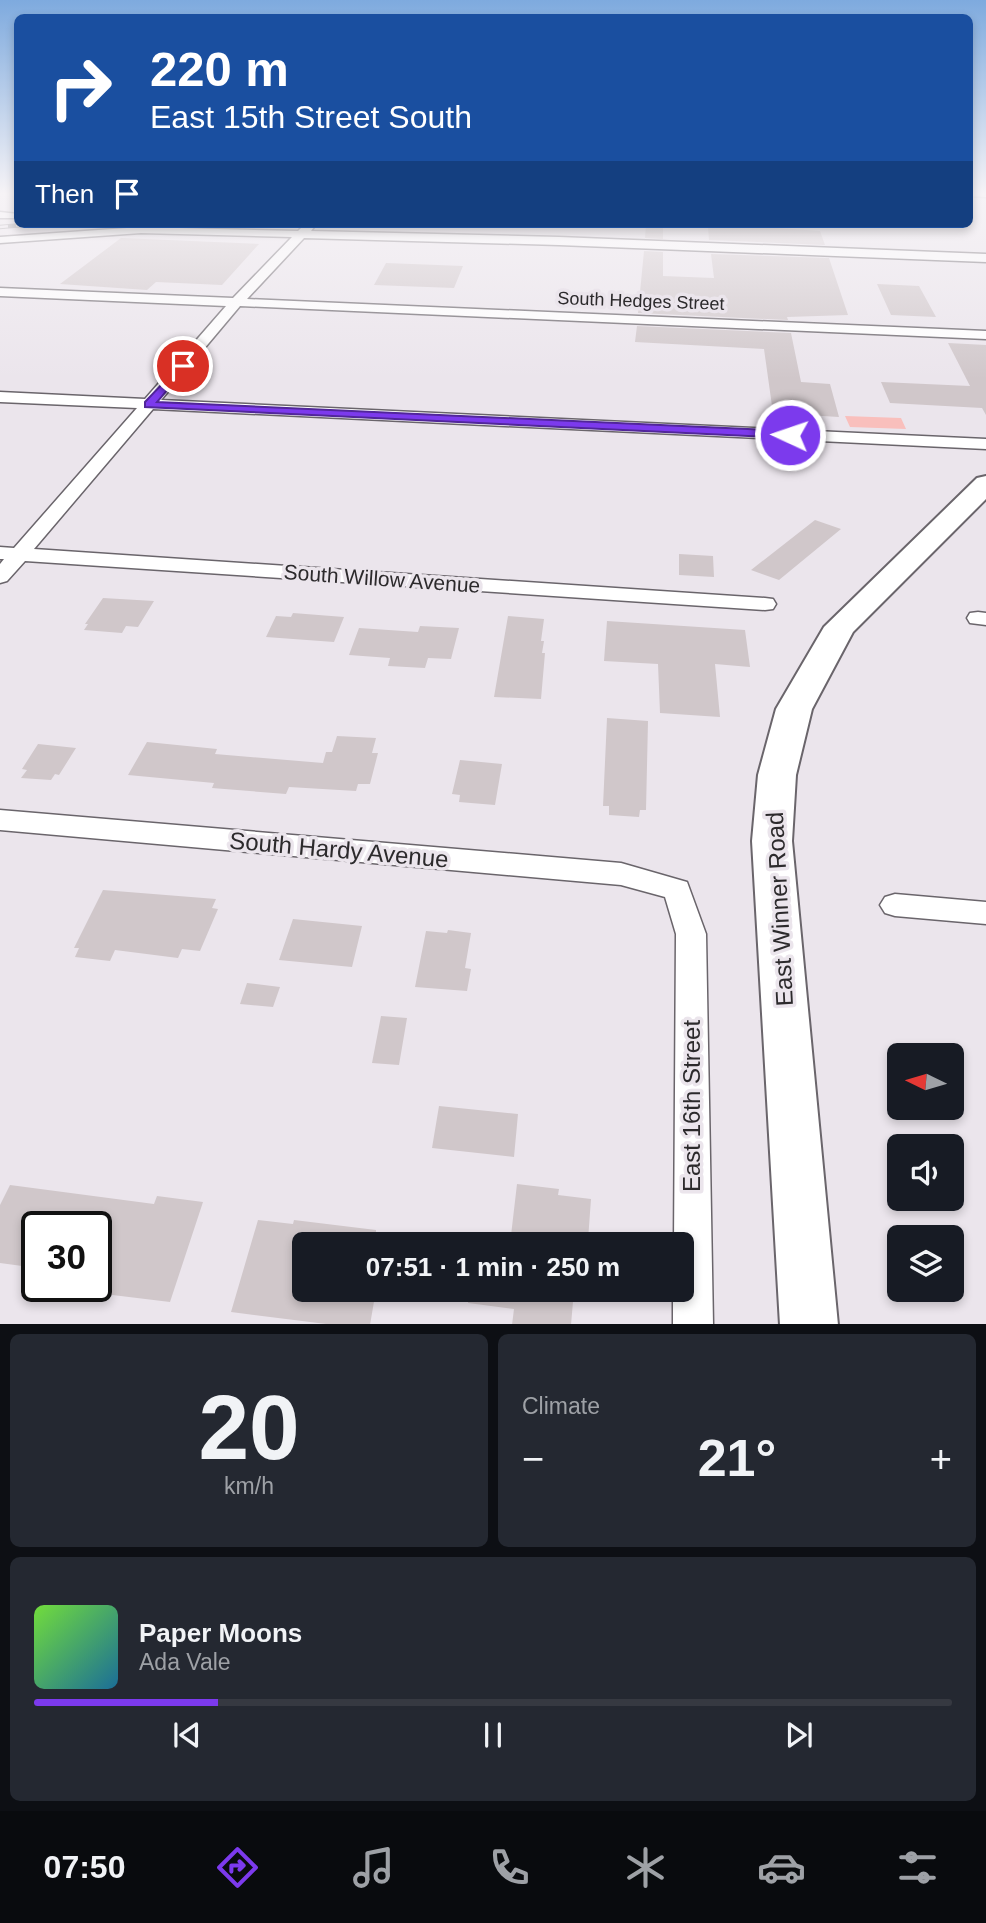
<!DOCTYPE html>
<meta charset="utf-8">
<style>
body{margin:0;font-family:Helvetica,sans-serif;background:#242831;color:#f1f3f6;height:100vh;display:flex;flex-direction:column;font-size:26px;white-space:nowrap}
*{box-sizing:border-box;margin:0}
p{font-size:23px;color:#9ea1a6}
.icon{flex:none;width:38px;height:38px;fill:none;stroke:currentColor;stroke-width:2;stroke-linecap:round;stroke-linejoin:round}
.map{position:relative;height:1324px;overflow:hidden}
.panel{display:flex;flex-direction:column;gap:10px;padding:10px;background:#0d0f14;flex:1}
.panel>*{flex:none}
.guide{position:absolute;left:14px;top:14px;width:959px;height:214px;border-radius:10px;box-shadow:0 4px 10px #0003;background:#1a4fa0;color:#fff;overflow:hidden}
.needle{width:46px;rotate:275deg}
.tools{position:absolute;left:887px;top:1043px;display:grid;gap:14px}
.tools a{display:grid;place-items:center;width:77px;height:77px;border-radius:10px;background:#171b24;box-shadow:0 4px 10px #0003;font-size:35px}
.speed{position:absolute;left:21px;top:1211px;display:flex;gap:14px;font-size:35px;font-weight:700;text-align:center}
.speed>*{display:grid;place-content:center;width:91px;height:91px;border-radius:50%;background:#171b24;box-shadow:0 4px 10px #0003;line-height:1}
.speed .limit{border:4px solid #111;border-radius:10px;background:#fff;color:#111}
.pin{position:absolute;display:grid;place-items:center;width:60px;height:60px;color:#fff;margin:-30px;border:4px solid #fff;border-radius:50%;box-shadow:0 2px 7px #0007}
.me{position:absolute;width:77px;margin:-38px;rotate:273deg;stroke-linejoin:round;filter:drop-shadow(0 0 5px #0008)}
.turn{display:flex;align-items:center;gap:24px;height:147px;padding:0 21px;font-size:32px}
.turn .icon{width:91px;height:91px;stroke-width:2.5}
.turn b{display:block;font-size:49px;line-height:60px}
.then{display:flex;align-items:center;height:66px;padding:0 21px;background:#0003;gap:14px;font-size:26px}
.big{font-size:52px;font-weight:800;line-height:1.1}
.panel .tile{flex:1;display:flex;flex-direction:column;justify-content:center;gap:10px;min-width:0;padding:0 24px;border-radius:10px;background:#242831}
.panel .dial{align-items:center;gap:0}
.dial b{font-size:91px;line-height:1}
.song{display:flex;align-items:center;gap:21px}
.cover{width:84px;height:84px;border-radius:10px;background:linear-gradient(135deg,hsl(100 70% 55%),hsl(200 70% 35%))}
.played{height:7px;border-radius:4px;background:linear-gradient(90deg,#7c3aed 20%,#363941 20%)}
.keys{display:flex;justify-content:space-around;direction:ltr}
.heat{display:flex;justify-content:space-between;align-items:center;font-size:38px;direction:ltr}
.panel .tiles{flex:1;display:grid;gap:10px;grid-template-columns:1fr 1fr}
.tile:last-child{grid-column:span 2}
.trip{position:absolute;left:292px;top:1232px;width:402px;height:70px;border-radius:10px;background:#171b24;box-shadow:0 4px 10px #0003;font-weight:800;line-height:70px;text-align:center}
.tabs{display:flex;height:112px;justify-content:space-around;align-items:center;background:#090b0e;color:#9ea1a6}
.tabs .icon{width:49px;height:49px}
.tabs .selected{color:#7c3aed}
.tabs b{font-size:32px;color:#f1f3f6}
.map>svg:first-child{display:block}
</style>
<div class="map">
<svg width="986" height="1325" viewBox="0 0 986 1325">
<rect width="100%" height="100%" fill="#ebe5ec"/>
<path fill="#f9bfbc" d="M 845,416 L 901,418 L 906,429 L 850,427 Z"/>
<path fill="#d0c7ca" d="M 646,224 L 663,224 L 663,239 L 645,238 Z
M 735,225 L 820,231 L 825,245 L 709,240 L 708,227 L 735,228 Z
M 121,238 L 259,244 L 222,285 L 156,282 L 147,290 L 60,284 Z
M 644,251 L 663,252 L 663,276 L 714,278 L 711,254 L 829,258 L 848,315 L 787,317 L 788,320 L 638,313 Z
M 386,263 L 463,266 L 454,288 L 374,285 Z
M 877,284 L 919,286 L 936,317 L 891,315 Z
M 637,326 L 791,333 L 801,382 L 830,384 L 839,417 L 773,413 L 764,349 L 635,342 Z
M 948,343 L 986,345 L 986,415 L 982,408 L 890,403 L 881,382 L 970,386 Z
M 815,520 L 841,529 L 779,580 L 751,570 Z
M 679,554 L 713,556 L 714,577 L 679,575 Z
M 103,598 L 154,601 L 138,627 L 126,626 L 122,633 L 84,630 L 88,624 L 85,624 Z
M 293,613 L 344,617 L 334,642 L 266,637 L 276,616 L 291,617 Z
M 508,616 L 544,619 L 541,641 L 544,641 L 542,653 L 545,653 L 541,699 L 494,697 Z
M 607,621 L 745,630 L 750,667 L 715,664 L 720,717 L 660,713 L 658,664 L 604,661 Z
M 420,626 L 459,628 L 451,659 L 428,658 L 425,668 L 388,666 L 390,658 L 349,655 L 359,628 L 418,632 Z
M 607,718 L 648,721 L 646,810 L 640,810 L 639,817 L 609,815 L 609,806 L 603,806 Z
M 337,736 L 376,738 L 372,753 L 378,753 L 370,784 L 358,784 L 356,791 L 289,787 L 286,794 L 212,788 L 214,783 L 128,775 L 147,742 L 217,749 L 215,754 L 323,763 L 326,752 L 332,752 Z
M 38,744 L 76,748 L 59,775 L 55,774 L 51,780 L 21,778 L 27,770 L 22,769 Z
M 460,760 L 502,764 L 495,805 L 459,802 L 460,795 L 452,794 Z
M 103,890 L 216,899 L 212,908 L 218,909 L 200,951 L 182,949 L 178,958 L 115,950 L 110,961 L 75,957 L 79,948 L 74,948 Z
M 293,919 L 362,926 L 352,967 L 279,960 Z
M 448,930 L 471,933 L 465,968 L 471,969 L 467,991 L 415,987 L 426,931 L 447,933 Z
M 247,983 L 280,987 L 273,1007 L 240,1004 Z
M 381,1016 L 407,1018 L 399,1065 L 372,1063 Z
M 439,1106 L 518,1114 L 514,1157 L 432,1148 Z
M 517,1184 L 559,1189 L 558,1195 L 591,1199 L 588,1240 L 577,1239 L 577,1244 L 510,1244 Z
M 10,1185 L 154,1204 L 157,1196 L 203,1202 L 170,1302 L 96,1293 L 96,1227 L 37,1227 L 37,1268 L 0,1263 L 0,1205 Z
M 258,1220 L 293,1224 L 294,1220 L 376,1230 L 376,1244 L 304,1244 L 304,1261 L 297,1290 L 376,1290 L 370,1325 L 334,1325 L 231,1312 Z
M 469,1290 L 574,1290 L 571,1325 L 512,1325 L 514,1309 L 468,1303 Z"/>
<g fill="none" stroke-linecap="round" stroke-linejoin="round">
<g stroke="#6a656b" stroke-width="3">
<path id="street" d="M 970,193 L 986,193 L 986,197 L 970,196 Z
M 0,212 L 18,214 L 18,218 L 0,218 Z
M 310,224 L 314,227 L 311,231 L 559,237 L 986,254 L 986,262 L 559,245 L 304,238 L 247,299 L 986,331 L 986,339 L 240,306 L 161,400 L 986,439 L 986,449 L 153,409 L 34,549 L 765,598 L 773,599 L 776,604 L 773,609 L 765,610 L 25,561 L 7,581 L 0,583 L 0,564 L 4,559 L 0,559 L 0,547 L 14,548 L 137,408 L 0,402 L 0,392 L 145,399 L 226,306 L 0,296 L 0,288 L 233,298 L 292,237 L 141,233 L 0,243 L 0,237 L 141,227 L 298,231 L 304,225 Z
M 978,612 L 986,613 L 986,625 L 970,623 L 967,618 L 970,613 Z
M 0,810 L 621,863 L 687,882 L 706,934 L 713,1325 L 673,1325 L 673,1290 L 682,1290 L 682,1244 L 674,1244 L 676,934 L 665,897 L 621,885 L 0,830 Z
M 895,894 L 986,902 L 986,924 L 895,916 L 885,913 L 880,905 L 885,897 Z"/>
</g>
<g stroke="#6a656b" stroke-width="4">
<path id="secondary" d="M 986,476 L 986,499 L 853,632 L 812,709 L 796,775 L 792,841 L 838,1325 L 780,1325 L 752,841 L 758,775 L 776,709 L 824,627 L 977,478 Z"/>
</g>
<use href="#street" fill="#fff" fill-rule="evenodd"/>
<use href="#secondary" fill="#fff" fill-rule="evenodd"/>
<g stroke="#7d797e" stroke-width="4.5">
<path id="rail" d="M 0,227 L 34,224"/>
</g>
<use href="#rail" stroke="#ebe5ec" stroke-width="2.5" stroke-dasharray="8" stroke-linecap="butt"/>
</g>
<linearGradient id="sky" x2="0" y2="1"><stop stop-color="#7eaade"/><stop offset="0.51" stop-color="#f6f3f6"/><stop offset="1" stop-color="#f6f3f6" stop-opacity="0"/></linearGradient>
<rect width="986" height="379" fill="url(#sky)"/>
<path fill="#7c3aed" stroke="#51269a" stroke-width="2" d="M 183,362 L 188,366 L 157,402 L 790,431 L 796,435 L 790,438 L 145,407 L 145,402 Z"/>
<g text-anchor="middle" stroke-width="7" stroke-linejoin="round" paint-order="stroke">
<g font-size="18" fill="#2c2a2c" stroke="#ebe5ec">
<text transform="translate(641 301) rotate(2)" y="6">South Hedges Street</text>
</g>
<g font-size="21" fill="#2c2a2c" stroke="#ebe5ec">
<text transform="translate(382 579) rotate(4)" y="7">South Willow Avenue</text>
</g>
<g font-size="24" fill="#2c2a2c" stroke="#ebe5ec">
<text transform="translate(339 850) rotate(5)" y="8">South Hardy Avenue</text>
<text transform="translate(780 909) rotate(-93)" y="8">East Winner Road</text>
<text transform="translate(692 1106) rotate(-90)" y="8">East 16th Street</text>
</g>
</g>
</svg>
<div class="tools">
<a><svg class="needle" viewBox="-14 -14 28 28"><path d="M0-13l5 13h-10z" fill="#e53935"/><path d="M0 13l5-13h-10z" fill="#9ea1a6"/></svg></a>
<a><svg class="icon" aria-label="sound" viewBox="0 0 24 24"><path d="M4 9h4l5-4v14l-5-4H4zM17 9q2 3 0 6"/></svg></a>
<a><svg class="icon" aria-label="layers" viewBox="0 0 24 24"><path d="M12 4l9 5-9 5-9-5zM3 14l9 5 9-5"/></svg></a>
</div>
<div class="speed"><div class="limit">30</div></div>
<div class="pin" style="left:183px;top:366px;background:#d93025"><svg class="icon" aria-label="arrive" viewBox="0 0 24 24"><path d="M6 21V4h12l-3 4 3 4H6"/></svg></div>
<svg class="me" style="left:790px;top:435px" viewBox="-20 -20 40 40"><circle r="17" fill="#7c3aed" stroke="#fff" stroke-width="3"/><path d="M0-11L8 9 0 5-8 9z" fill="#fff"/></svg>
<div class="trip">07:51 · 1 min · 250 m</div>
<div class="guide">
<div class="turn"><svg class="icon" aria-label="right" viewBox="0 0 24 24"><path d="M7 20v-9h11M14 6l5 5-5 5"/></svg><div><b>220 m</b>East 15th Street South</div></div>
<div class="then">Then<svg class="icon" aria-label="arrive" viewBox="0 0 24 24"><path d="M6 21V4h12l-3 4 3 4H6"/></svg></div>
</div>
</div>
<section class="panel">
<div class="tiles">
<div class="tile dial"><b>20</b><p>km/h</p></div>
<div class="tile"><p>Climate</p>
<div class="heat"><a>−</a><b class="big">21°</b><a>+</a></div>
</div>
<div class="tile">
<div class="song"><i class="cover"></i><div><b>Paper Moons</b><p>Ada Vale</p></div></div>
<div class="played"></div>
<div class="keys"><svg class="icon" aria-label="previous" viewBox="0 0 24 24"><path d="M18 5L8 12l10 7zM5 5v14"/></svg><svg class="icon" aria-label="pause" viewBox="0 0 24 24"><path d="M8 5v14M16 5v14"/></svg><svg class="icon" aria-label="next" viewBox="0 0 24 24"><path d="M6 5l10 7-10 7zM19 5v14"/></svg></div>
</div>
</div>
</section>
<nav class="tabs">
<b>07:50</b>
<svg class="icon selected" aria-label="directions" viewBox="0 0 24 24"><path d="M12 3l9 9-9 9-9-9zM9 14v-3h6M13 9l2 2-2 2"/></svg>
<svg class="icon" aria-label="music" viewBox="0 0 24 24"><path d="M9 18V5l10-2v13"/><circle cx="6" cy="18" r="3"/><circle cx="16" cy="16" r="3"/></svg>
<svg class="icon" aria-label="phone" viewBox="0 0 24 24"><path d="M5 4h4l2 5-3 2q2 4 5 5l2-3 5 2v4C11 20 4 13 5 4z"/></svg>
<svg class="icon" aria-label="climate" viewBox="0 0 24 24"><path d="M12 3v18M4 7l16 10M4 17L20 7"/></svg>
<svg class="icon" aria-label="car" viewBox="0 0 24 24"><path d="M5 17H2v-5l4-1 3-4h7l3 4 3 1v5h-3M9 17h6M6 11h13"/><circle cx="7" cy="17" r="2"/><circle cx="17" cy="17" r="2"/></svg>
<svg class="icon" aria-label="filters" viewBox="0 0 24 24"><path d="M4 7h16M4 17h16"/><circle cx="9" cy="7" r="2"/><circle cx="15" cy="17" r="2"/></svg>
</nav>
